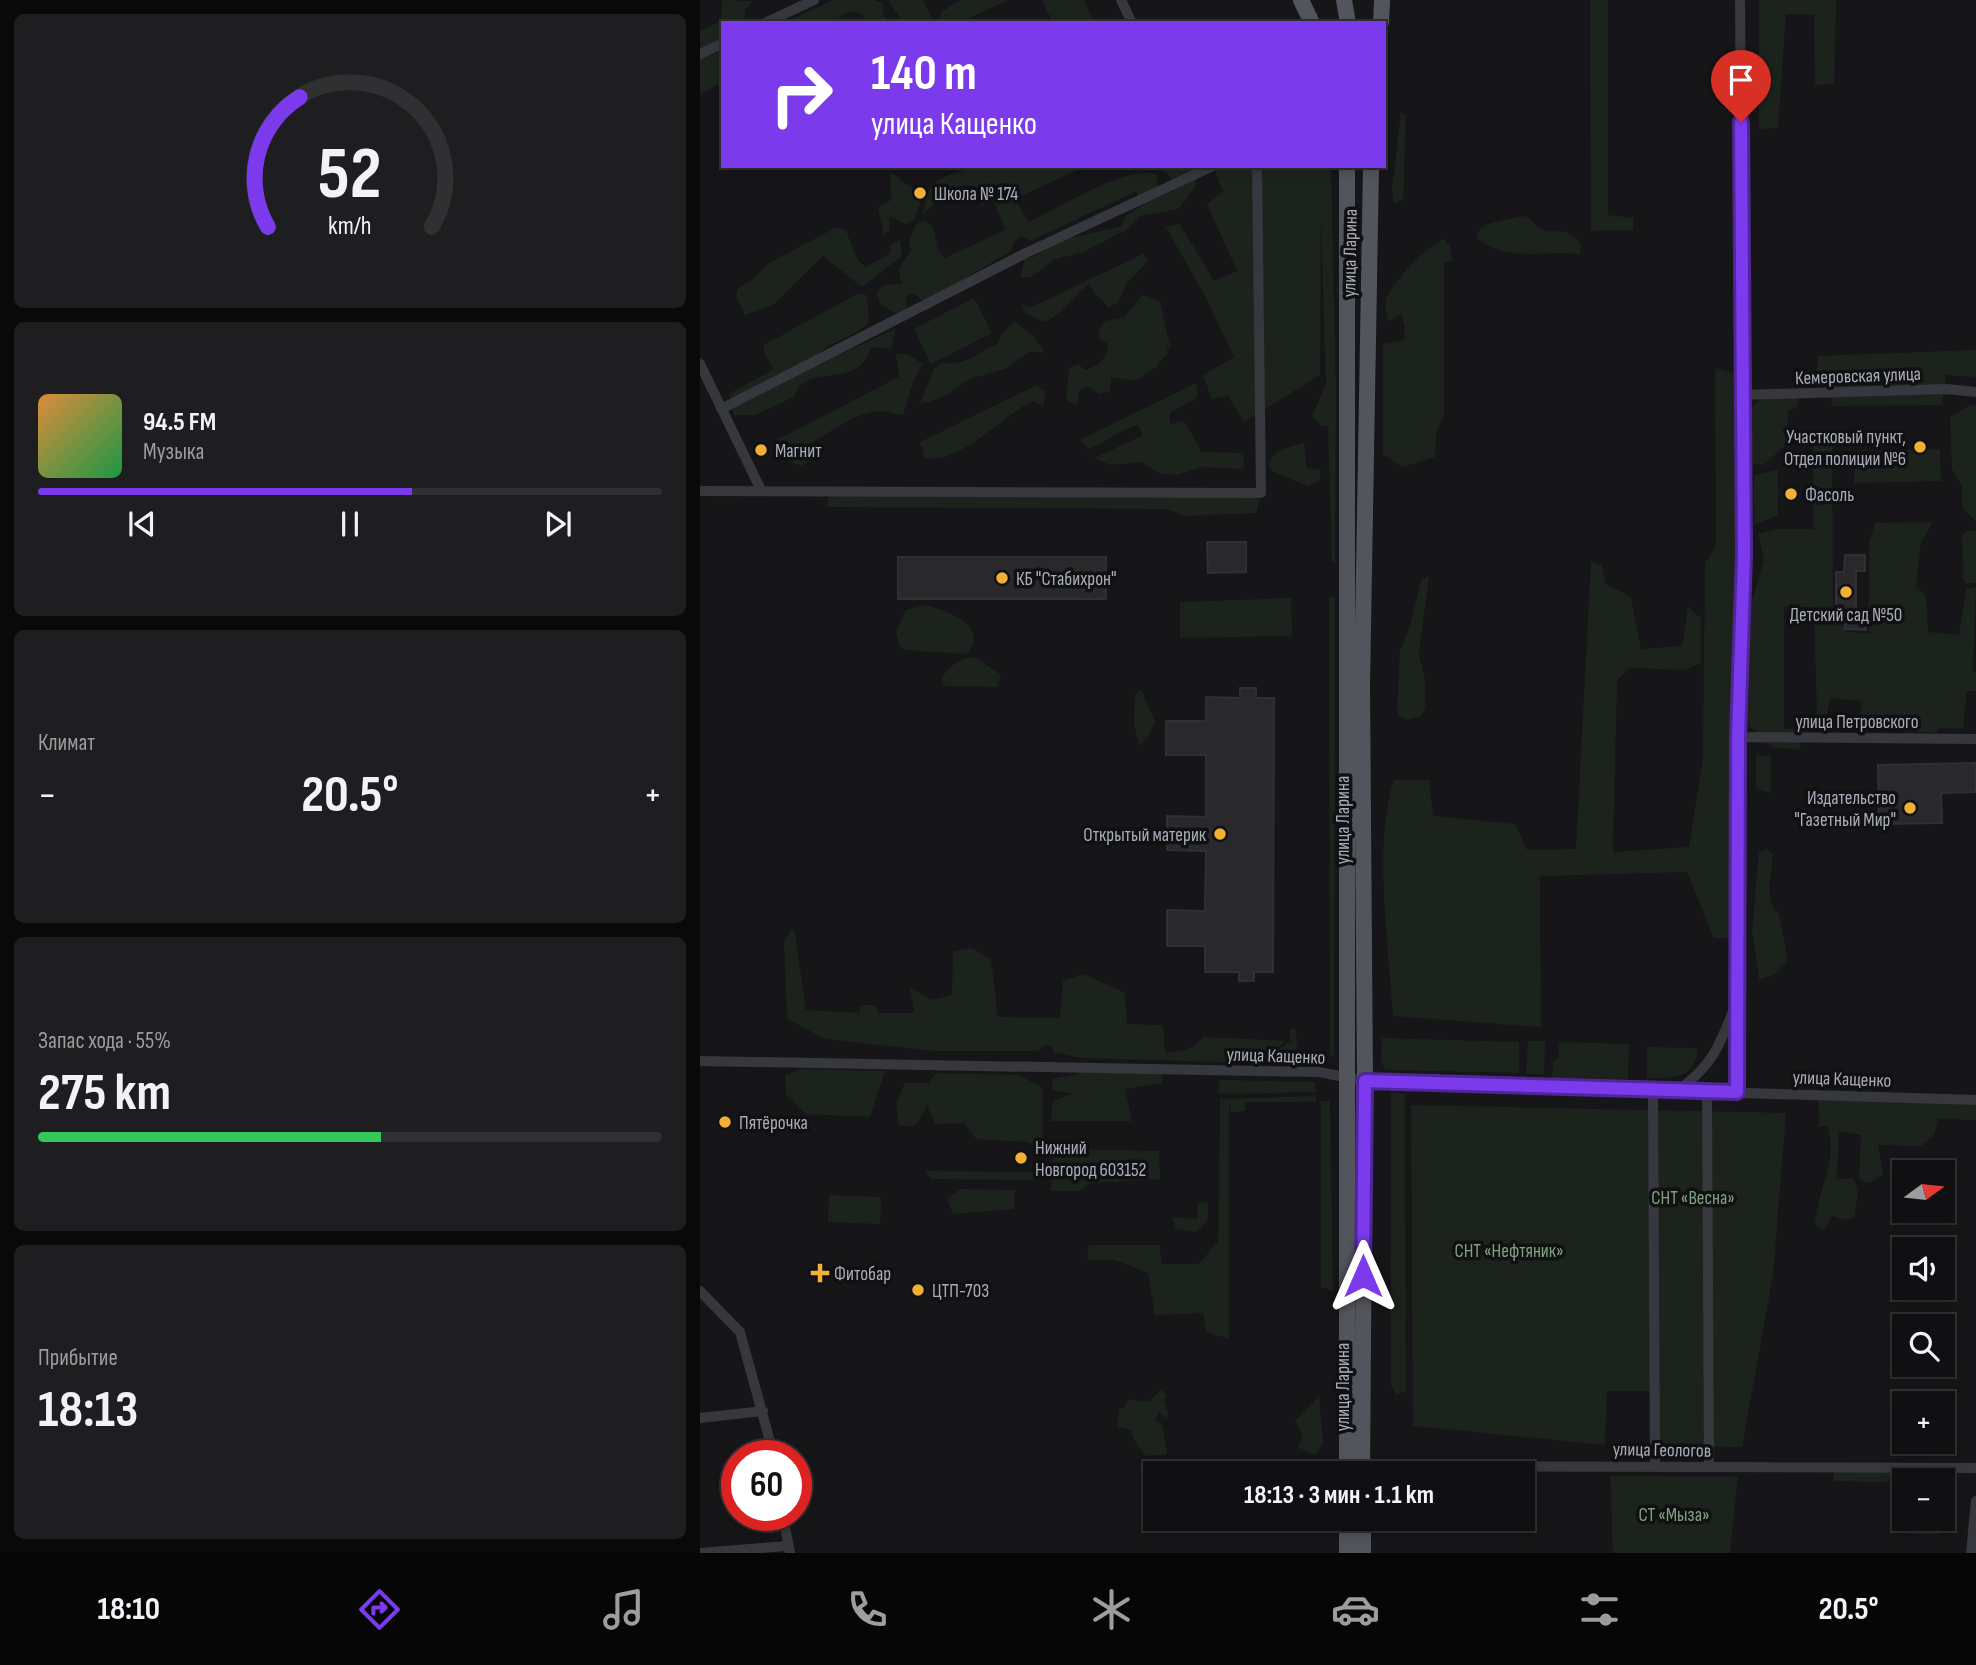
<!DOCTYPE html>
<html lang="ru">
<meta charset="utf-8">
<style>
body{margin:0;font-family:"Sofia Sans Condensed",sans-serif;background:#1e1e20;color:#f1f3f6;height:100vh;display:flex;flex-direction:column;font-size:26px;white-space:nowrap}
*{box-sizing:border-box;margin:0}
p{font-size:23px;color:#9c9d9f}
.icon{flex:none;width:38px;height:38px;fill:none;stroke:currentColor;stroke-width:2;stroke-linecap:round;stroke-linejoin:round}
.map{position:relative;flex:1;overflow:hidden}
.drawer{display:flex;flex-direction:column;gap:14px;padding:14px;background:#09090a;width:700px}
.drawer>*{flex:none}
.guide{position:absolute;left:21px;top:21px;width:665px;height:147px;border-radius:0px;box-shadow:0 4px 10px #0003,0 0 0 2px #303032;background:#7c3aed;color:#fff;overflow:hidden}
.needle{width:46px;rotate:75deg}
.buttons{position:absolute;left:1192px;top:1160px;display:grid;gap:14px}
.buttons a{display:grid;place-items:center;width:63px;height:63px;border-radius:0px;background:#101012;box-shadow:0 4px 10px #0003,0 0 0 2px #303032;font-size:35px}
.speed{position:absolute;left:21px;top:1440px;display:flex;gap:14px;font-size:35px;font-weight:700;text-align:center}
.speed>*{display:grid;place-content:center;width:91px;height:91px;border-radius:50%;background:#101012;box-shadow:0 4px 10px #0003,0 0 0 2px #303032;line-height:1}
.speed .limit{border:10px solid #d22;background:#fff;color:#111}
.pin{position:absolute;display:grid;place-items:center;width:60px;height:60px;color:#fff;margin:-72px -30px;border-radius:50% 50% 50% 0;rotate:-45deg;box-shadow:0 0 7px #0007}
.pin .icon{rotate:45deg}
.me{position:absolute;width:77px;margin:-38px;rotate:0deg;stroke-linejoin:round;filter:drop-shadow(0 0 5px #0008)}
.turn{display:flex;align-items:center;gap:24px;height:147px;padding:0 35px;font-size:32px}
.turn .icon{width:91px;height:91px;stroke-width:2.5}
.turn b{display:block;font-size:49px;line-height:60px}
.big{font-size:52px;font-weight:700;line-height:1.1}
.drawer .tile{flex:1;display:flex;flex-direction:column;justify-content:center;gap:10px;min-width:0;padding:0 24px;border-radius:10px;background:#1e1e20}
.drawer .dial{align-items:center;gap:0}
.dial svg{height:182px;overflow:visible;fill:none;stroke:#303032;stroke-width:7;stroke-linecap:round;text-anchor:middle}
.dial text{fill:#f1f3f6;stroke:none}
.song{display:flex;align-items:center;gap:21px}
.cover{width:84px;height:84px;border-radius:10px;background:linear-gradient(135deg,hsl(30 70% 55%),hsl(140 70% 35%))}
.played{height:7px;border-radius:4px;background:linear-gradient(90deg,#7c3aed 60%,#303032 60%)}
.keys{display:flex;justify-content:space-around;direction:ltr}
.heat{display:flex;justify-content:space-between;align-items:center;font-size:38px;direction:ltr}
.charge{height:10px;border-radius:5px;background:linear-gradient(90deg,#34c759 55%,#303032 0)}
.trip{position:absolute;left:443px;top:1461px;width:392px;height:70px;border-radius:0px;background:#101012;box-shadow:0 4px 10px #0003,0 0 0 2px #303032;font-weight:700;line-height:70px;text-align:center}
.tabs{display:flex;height:112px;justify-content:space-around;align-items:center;background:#060607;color:#9c9d9f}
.tabs .icon{width:49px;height:49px}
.tabs .on{color:#7c3aed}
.tabs b{font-size:32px;color:#f1f3f6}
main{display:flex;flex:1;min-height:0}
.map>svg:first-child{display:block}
</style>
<main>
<section class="drawer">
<div class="tile dial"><svg viewBox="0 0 100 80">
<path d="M14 69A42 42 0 1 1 86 69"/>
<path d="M14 69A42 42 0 0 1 28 12" stroke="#7c3aed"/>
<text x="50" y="56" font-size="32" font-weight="700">52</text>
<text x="50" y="72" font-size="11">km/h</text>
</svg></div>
<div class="tile">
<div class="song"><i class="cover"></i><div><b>94.5 FM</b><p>Музыка</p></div></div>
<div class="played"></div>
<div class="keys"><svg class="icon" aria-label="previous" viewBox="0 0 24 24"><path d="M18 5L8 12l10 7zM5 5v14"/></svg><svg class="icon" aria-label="pause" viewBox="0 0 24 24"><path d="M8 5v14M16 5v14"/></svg><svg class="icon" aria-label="next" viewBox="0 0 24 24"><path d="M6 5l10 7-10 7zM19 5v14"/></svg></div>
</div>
<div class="tile"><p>Климат</p>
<div class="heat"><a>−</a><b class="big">20.5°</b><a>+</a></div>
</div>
<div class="tile"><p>Запас хода · 55%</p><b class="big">275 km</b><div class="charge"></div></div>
<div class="tile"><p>Прибытие</p><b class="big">18:13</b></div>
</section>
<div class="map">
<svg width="1276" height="1553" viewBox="0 0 1276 1553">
<rect width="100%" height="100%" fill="#161618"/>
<path fill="#1c231d" d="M 22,0 L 53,1 L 45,10 L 44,23 L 23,23 L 23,82 L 0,94 L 0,31 L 21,21 Z
M 133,0 L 173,0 L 183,3 L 183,13 L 189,23 L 170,23 L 159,13 L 150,11 L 130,23 L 91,23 L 90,20 Z
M 188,0 L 223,0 L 234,23 L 203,23 Z
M 260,0 L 308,0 L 259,23 L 239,23 L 241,12 Z
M 342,0 L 384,0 L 394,23 L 353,23 Z
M 890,0 L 908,0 L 908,215 L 934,218 L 933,230 L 891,231 Z
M 1059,0 L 1136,0 L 1134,84 L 1115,85 L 1114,15 L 1086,14 L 1078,127 L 1059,130 Z
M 701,112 L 706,116 L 703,200 L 694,203 L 692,189 Z
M 269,166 L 386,166 L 319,197 L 304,188 L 282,206 L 280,189 C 258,175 239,201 222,215 C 231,180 232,180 266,170 Z
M 462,166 L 496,168 L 496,186 L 478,209 L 440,216 L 426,230 L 383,252 L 355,259 L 331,277 L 320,277 L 325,258 L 334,257 L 358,241 L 422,226 L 425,217 L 441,206 L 437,191 L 330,241 L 321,236 L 314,242 L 311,251 L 267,277 L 238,304 L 228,305 L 213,293 L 205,297 L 208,306 L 203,315 L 194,313 L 179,302 L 177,293 L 183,286 L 202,283 C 195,270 202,263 211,251 L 209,242 L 216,224 L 225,221 L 233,227 L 238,251 L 245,258 L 305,230 L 294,201 L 305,195 L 314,199 L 329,222 C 363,206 417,170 454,173 L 457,177 L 456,198 L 474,191 L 472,178 L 461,170 Z
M 513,166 L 631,166 L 636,389 L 635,562 L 632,562 L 628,426 L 622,426 L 612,416 L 626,384 L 621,218 L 620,375 L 544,422 L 528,396 L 512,399 L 503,375 L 534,357 L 505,296 L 466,227 L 480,224 L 514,281 L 537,271 L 507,204 L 523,191 Z
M 190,171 L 215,191 L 221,200 L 214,220 L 206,224 L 189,216 L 190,229 L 184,236 L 178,208 L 191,200 Z
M 822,216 C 831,217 833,224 840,228 C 857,237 859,223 881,243 L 880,254 C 845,249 807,264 777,238 L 777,233 L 784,225 Z
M 137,227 L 146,231 L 158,260 L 165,267 L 190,254 L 191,244 L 200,240 L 202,256 L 162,287 L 123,256 L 74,304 L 45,315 L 36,297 L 38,288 L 54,279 L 67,264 Z
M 744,239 L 749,244 L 753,260 L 744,263 L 744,413 L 736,435 L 735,457 L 702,467 L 683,454 L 683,344 L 704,340 L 705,327 L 701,314 L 688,322 C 687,316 684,306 686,300 C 690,284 729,244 744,239 Z
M 443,254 L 448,261 L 427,283 L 418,303 L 408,307 L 388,285 C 373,297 361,315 345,322 L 326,314 L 322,304 L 332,307 Z
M 157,294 L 167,295 L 169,322 C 151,339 130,341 113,358 L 115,365 L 196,329 L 191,349 L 172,347 C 169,353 165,361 160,366 C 140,382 102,368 95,396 L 55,415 L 34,415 L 29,394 L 74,369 L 64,354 L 64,345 Z
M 442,295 L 460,302 L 470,346 L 466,348 L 468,353 L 456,367 L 435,381 L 411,377 L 410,391 L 400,394 L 387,386 L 379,391 L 377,406 L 366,399 L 369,368 L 378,364 L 385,370 L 399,364 L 408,352 L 407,343 L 399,339 L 399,329 L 405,321 L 424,317 Z
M 274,298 L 292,333 L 231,364 L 214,329 Z
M 314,321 L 334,336 L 345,353 L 330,351 L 307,368 L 269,379 L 245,396 L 219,405 L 234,369 L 241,363 C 268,366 274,354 297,344 L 301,335 Z
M 1276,350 L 1276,377 L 1246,375 L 1242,405 L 1132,406 L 1129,383 L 1116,379 L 1118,356 Z
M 196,354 L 207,354 L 223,364 L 214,380 L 203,415 C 194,415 189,411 181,411 C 154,412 132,431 109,445 L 109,461 L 101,466 L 79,457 L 77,440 L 199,377 Z
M 1015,368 L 1036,374 L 1033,938 L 1014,938 L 987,872 L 840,876 L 841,1027 L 693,1016 C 689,947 673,844 694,780 L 729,780 L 733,816 L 815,824 L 827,850 L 876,849 L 891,561 L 902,566 L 906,584 L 931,597 L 941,649 L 982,646 L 988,607 L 1001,618 L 1001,663 L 985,670 L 929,668 L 917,680 L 913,852 L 989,847 L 1003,758 L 1005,563 L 1016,545 Z
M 494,384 L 497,385 L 497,398 L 470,413 L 470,424 L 484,421 L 502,452 L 543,453 L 544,469 L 503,467 L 476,475 L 458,473 L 441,462 L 410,465 L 395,458 L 443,435 L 438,425 C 416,431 407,443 388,449 L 380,440 Z
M 337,385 L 346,392 L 343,406 L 332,401 C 299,418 262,464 224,458 L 220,442 Z
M 1074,389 L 1099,389 L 1098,406 L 1088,411 L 1086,444 L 1064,465 L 1051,464 L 1050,408 Z
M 1270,405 L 1276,405 L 1276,521 L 1262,507 L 1262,485 L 1252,469 L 1250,417 Z
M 1132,433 L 1133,613 L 1141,617 L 1145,632 L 1169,633 L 1169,543 L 1175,523 L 1233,522 L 1221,543 L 1216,587 L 1226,595 L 1228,632 L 1259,635 L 1266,589 L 1276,587 L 1273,671 L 1276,671 L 1276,691 L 1267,691 L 1263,729 L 1241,727 L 1236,733 L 1200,731 L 1192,722 L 1186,728 L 1161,732 L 1161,701 L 1131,698 L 1123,729 L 1117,717 L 1114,607 L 1084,607 L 1084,728 L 1102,731 L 1100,749 L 1074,748 L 1048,725 L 1051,606 L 1064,559 L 1058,534 L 1078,529 L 1113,529 L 1113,436 Z
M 604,443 L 607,468 L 621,470 L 619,481 L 608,486 L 573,472 L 568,464 C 576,449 589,447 604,443 Z
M 1240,449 L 1241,481 L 1154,483 L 1155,451 Z
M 1078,470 L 1078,515 L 1054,525 L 1054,475 Z
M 133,494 L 542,497 L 560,499 L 556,513 L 486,516 L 467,509 L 127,507 L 128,498 Z
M 1266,531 L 1276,531 L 1276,583 L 1265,583 L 1263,578 L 1262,536 Z
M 729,576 L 719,654 L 725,680 L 725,707 L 721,716 L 706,720 L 698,715 L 697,710 L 700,651 L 710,626 L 721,581 Z
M 629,597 L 635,597 L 634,1053 L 630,1059 Z
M 591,598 L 592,636 L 480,638 L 480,602 Z
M 226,605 C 246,611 293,626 266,654 L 205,650 L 199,645 L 196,631 L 206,610 Z
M 275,657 L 301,675 L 297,687 L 245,686 L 241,678 C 251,666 259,658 275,657 Z
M 441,690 L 455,722 L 449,736 L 439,745 L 434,725 L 435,695 Z
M 1056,755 L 1071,756 L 1071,793 L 1056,788 Z
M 1067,849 L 1073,855 L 1069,888 L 1072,906 L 1079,914 L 1088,961 L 1074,975 L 1059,979 L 1052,930 L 1059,852 Z
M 94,928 L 106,1010 L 160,1013 L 160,1005 L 175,1005 L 179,1013 L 214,1013 L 210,987 L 232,1000 L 252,995 L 253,951 L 272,948 L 291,960 L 298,1017 L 360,1018 L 363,981 L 384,974 L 425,993 L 427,1024 L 463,1025 L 465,1052 C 479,1053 494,1049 503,1037 L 585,1041 L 572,1054 L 590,1041 L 590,1029 L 596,1029 L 597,1057 L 591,1064 L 382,1058 L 353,1052 L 352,1045 L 344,1046 L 338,1051 L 233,1051 L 124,1039 L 87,1018 L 84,940 Z
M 682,1038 L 819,1042 L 819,1073 L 686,1070 L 681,1063 Z
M 828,1041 L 845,1041 L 844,1074 L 826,1074 Z
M 858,1042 L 929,1044 L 928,1079 L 852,1078 L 853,1062 L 859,1056 Z
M 947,1047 L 997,1048 C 997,1080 972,1078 947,1078 Z
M 102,1069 L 185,1071 L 170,1117 L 106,1114 L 86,1095 L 85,1075 Z
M 393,1071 L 462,1073 L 462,1083 L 425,1089 L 432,1121 L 351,1121 L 353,1101 L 373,1094 L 352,1090 L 353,1079 Z
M 237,1073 L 319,1075 L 343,1088 L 343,1150 L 328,1142 L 276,1139 L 264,1123 L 235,1124 L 227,1106 L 215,1126 L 199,1126 L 196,1103 L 205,1083 L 228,1083 Z
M 519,1080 L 615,1082 L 616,1092 L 518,1094 Z
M 691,1092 L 705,1094 L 706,1391 L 696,1395 L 691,1384 Z
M 616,1096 L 616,1102 L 545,1102 L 545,1111 L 531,1112 L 530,1104 L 529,1104 L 529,1339 L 506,1332 L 503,1313 L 455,1315 L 448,1273 L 415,1260 L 387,1260 L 389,1245 L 459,1245 L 462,1264 L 499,1264 L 518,1241 L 520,1106 L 528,1105 L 520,1105 L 520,1099 Z
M 1118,1099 L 1276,1105 L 1276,1120 L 1238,1119 L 1234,1135 L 1221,1146 L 1178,1145 L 1183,1174 L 1170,1183 L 1159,1180 L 1161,1135 L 1139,1131 L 1137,1179 L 1154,1179 L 1158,1193 L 1154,1217 L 1145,1220 L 1132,1216 L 1124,1230 L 1115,1224 C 1117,1191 1139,1159 1127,1126 L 1119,1127 Z
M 621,1101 L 630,1101 L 633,1291 L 621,1287 Z
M 711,1105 L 1086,1113 L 1073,1275 L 1042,1447 L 950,1446 L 952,1391 L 907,1391 L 905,1445 L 713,1426 Z
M 353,1149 L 459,1151 L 460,1179 L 390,1183 L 379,1191 L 351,1191 Z
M 226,1171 L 338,1172 L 336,1180 L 230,1179 Z
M 260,1189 L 315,1190 L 314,1209 L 253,1214 L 247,1199 Z
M 129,1195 L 181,1197 L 180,1224 L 128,1222 Z
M 508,1202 L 508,1219 L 496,1232 L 476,1229 L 472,1217 L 497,1219 L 498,1203 Z
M 461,1389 L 467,1396 L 464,1398 L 468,1413 L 466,1419 L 459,1412 L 455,1420 L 463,1426 L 467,1454 L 446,1456 L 434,1440 L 431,1430 L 417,1427 L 419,1409 L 424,1407 L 428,1399 L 449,1402 Z
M 619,1397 L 623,1442 L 615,1455 L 598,1447 L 603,1435 L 595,1421 Z
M 1133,1471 L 1189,1471 L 1192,1479 L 1187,1482 L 1134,1481 Z
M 910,1476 L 1038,1477 L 1030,1553 L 913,1553 Z
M 1204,1476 L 1240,1476 L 1242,1480 L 1204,1480 L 1204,1519 L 1242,1519 L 1242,1530 L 1237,1535 L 1197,1533 L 1191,1528 L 1195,1483 Z"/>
<path fill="#29292c" stroke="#303034" stroke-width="2" d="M 507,542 L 546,542 L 546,572 L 508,573 Z
M 1145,555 L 1165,555 L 1165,571 L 1156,571 L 1156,613 L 1166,613 L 1166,630 L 1145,629 L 1145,612 L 1136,612 L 1136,572 L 1144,572 Z
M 198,557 L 406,557 L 406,599 L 198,599 Z
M 540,688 L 556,688 L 556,698 L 574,698 L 573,972 L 554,972 L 554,981 L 539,981 L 539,972 L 505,972 L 505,946 L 467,946 L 467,910 L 505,911 L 506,851 L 467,850 L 467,816 L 506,817 L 506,755 L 466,755 L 466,721 L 506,721 L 506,697 L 540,698 Z
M 1276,763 L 1276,792 L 1241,793 L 1242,823 L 1179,824 L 1178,765 Z"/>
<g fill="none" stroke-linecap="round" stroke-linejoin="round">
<path stroke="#37383d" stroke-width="10" d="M 421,0 L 432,23
M 65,23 L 114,0
M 0,54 L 23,43
M 0,364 L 61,490
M 1041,395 L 1247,389 L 1276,392
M 21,409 L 326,253 L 513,166
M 0,491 L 561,493 L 557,166
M 1038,737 L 1276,739
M 0,1061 L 619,1072 L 665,1081 L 709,1083 L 1276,1100
M 953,1090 L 955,1466
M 977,1091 C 1012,1066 1019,1047 1034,1009
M 1007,1091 L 1009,1467
M 1037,1092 L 1038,737 L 1044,555 L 1040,0
M 0,1291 L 40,1332 L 74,1456
M 0,1418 L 63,1411
M 658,1466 L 1276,1468
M 83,1516 L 90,1553
M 1,1553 L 86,1546
M 1271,1553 L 1276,1501"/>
<path stroke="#53555c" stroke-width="16" d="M 601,0 L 612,23
M 644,0 L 648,23
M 681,23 L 682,0
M 647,166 L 647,1474
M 662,1474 L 665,1081 L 662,686 L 671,166
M 663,1519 L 663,1553
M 647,1553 L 647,1519"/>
</g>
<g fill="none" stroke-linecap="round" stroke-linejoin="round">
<g stroke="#51269a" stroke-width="18">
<path id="route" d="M 663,1276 L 665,1081 L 1037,1092 L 1038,737 L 1044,555 L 1041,122"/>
</g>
<use href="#route" stroke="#7c3aed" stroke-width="12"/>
</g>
<g fill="#f2b134" stroke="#111113" stroke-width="2.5">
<circle cx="220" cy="193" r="7"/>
<circle cx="1220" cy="447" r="7"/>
<circle cx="61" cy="450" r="7"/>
<circle cx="1091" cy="494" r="7"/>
<circle cx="302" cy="578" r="7"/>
<circle cx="1146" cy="592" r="7"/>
<circle cx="1210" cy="808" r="7"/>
<circle cx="520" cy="834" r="7"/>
<circle cx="25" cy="1122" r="7"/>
<circle cx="321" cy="1158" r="7"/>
<path d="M116.5 1262.5h7v7h7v7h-7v7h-7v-7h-7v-7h7z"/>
<circle cx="218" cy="1290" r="7"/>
</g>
<g text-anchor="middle" stroke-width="7" stroke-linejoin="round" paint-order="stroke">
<g font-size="19" fill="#a8adb8" stroke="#111113" text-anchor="start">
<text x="234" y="200">Школа № 174</text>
<text x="1206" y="443" text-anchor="end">Участковый пункт,<tspan x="1206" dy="22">Отдел полиции №6</tspan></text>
<text x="75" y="457">Магнит</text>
<text x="1105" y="501">Фасоль</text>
<text x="316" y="585">КБ "Стабихрон"</text>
<text x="1146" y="621" text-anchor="middle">Детский сад №50</text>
<text x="1196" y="804" text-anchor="end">Издательство<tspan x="1196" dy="22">"Газетный Мир"</tspan></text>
<text x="506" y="841" text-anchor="end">Открытый материк</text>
<text x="39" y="1129">Пятёрочка</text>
<text x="335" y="1154">Нижний<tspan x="335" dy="22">Новгород 603152</tspan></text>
<text x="134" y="1280">Фитобар</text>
<text x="232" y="1297">ЦТП-703</text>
</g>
<g font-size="19" fill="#a8adb8" stroke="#111113">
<text transform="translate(649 253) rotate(-89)" y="7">улица Ларина</text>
<text transform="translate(1158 375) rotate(-2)" y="7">Кемеровская улица</text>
<text x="1157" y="728">улица Петровского</text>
<text transform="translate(642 820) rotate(-90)" y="7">улица Ларина</text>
<text transform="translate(576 1055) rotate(2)" y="7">улица Кащенко</text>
<text transform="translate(1142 1078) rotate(2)" y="7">улица Кащенко</text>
<text transform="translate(642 1387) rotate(-90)" y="7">улица Ларина</text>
<text transform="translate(962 1449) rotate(1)" y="7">улица Геологов</text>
</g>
<g font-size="19" fill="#7fa381" stroke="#111113">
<text x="993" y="1204">СНТ «Весна»</text>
<text x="809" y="1257">СНТ «Нефтяник»</text>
<text x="974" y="1521">СТ «Мыза»</text>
</g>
</g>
</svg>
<div class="buttons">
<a><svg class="needle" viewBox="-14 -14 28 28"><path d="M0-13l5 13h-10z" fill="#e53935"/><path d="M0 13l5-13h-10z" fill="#9c9d9f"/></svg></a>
<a><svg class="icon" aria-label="sound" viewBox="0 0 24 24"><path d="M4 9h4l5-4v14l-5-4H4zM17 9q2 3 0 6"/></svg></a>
<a><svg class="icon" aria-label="search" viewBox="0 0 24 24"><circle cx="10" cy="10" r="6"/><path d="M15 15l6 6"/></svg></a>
<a>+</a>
<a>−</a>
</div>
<div class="speed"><div class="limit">60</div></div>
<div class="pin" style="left:1041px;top:122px;background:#d93025"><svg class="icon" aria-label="arrive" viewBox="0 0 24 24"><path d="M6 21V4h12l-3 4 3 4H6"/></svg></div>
<svg class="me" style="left:663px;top:1276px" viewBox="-20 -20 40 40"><path d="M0-17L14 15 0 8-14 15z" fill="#7c3aed" stroke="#fff" stroke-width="4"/></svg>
<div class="trip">18:13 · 3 мин · 1.1 km</div>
<div class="guide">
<div class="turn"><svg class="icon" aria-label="right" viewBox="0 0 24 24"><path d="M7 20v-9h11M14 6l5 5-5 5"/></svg><div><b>140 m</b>улица Кащенко</div></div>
</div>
</div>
</main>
<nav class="tabs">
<b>18:10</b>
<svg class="icon on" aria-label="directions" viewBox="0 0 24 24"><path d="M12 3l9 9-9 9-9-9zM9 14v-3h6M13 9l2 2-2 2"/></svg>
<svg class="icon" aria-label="music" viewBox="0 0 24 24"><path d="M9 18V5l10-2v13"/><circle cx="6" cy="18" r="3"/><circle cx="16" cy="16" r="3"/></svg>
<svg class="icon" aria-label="phone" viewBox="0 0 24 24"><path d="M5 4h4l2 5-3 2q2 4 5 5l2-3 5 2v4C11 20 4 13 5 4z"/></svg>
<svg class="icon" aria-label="climate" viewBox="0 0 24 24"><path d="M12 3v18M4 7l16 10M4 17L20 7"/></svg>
<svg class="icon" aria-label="car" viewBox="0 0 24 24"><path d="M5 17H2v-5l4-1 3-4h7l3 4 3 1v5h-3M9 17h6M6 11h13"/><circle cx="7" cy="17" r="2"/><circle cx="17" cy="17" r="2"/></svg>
<svg class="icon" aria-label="filters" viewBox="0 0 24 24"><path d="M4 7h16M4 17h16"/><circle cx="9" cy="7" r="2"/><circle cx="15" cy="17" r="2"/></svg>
<b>20.5°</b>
</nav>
